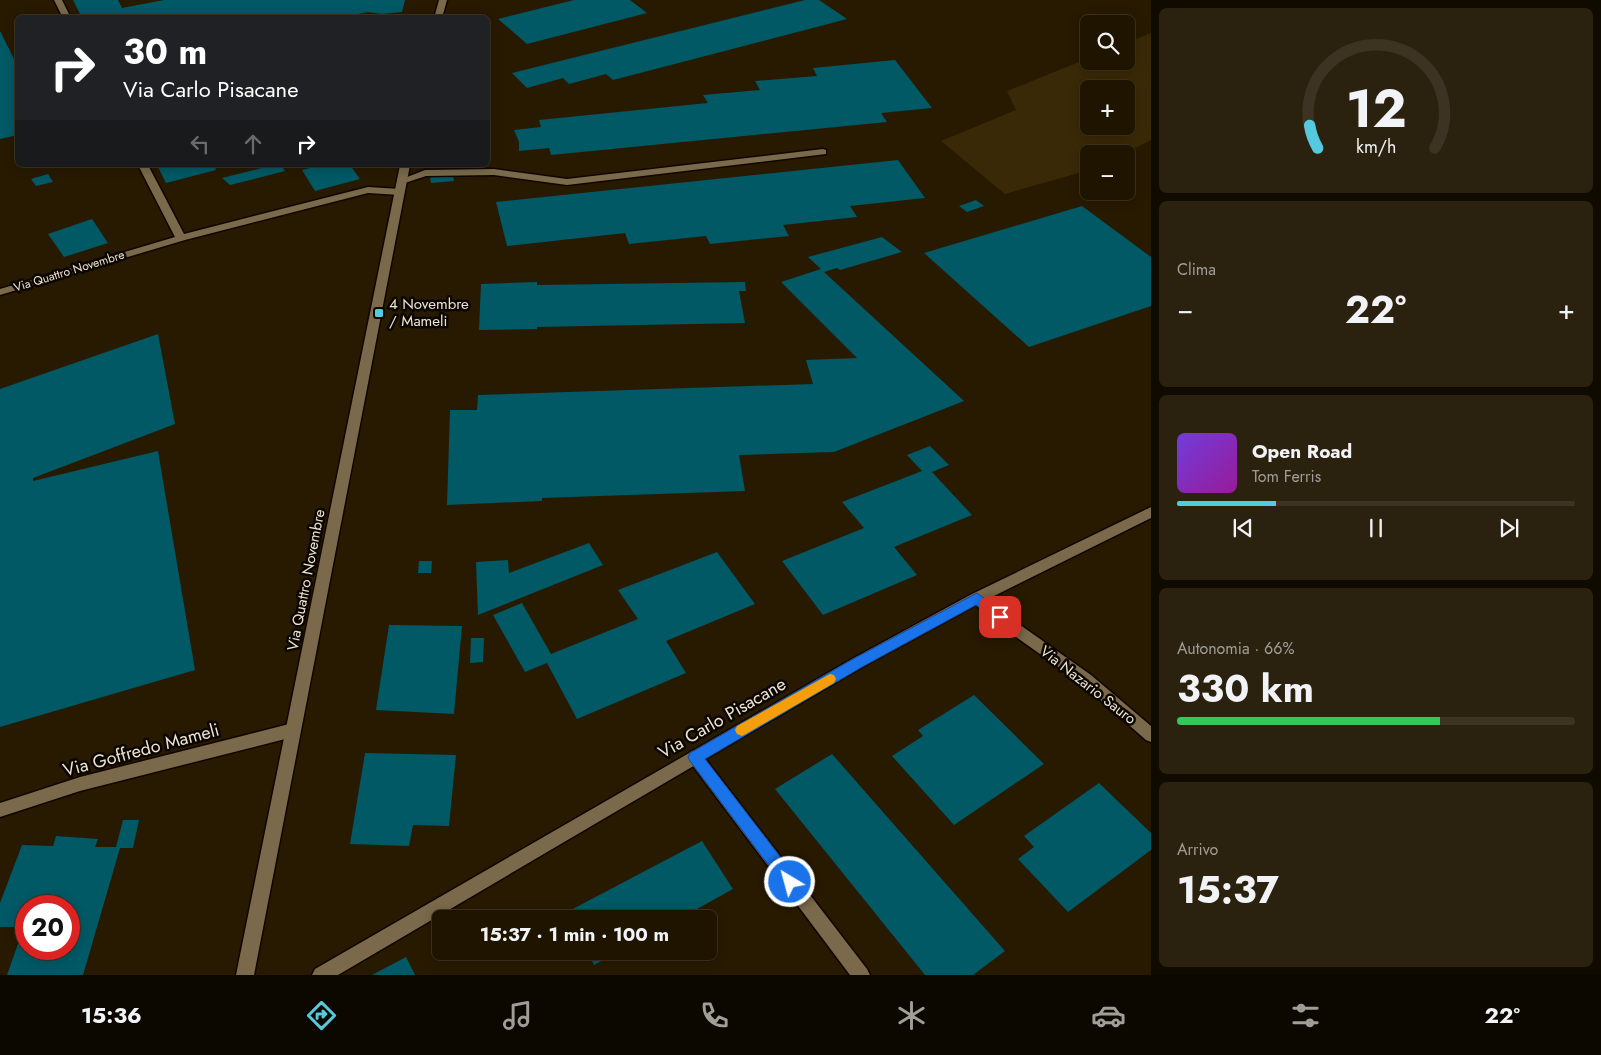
<!DOCTYPE html>
<html lang="it">
<meta charset="utf-8">
<style>
body{margin:0;font-family:Jost,sans-serif;background:#2b210f;color:#f1f3f6;height:100vh;display:flex;flex-direction:column;font-size:19px;white-space:nowrap}
*{box-sizing:border-box;margin:0}
p{font-size:16px;color:#a19e99}
.icon{flex:none;width:28px;height:28px;fill:none;stroke:currentColor;stroke-width:2;stroke-linecap:round;stroke-linejoin:round}
.map{position:relative;flex:1;overflow:hidden}
.side{display:flex;flex-direction:column;gap:8px;padding:8px;background:#100b00;width:450px}
.side>*{flex:none}
.hud{position:absolute;left:15px;top:15px;width:475px;height:152px;border-radius:8px;box-shadow:0 2px 12px #0003,0 0 0 1px #3c3322;background:#202124;color:#fff;overflow:hidden}
.tools{position:absolute;left:1080px;top:15px;display:grid;gap:10px}
.tools a{display:grid;place-items:center;width:55px;height:55px;border-radius:8px;background:#1e1400;box-shadow:0 2px 12px #0003,0 0 0 1px #3c3322;font-size:25px}
.speed{position:absolute;left:15px;top:895px;display:flex;gap:10px;font-size:25px;font-weight:700;text-align:center}
.speed>*{display:grid;place-content:center;width:65px;height:65px;border-radius:50%;background:#1e1400;box-shadow:0 2px 12px #0003,0 0 0 1px #3c3322;line-height:1}
.speed .limit{border:8px solid #d22;background:#fff;color:#111}
.pin{position:absolute;display:grid;place-items:center;width:42px;height:42px;color:#fff;margin:-21px;border-radius:10px;box-shadow:0 2px 8px #0006}
.me{position:absolute;width:55px;margin:-28px;rotate:323deg;stroke-linejoin:round;filter:drop-shadow(0 0 4px #0008)}
.turn{display:flex;align-items:center;gap:18px;height:105px;padding:0 25px;font-size:22px}
.turn .icon{width:65px;height:65px;stroke-width:2.5}
.turn b{display:block;font-size:35px;line-height:42px}
.lanes{display:flex;align-items:center;height:48px;padding:0 25px;background:#0003;justify-content:center;gap:25px;direction:ltr}
.lanes .off{opacity:.35}
.big{font-size:38px;font-weight:700;line-height:1.1}
.side .tile{flex:1;display:flex;flex-direction:column;justify-content:center;gap:8px;min-width:0;padding:0 18px;border-radius:8px;background:#2b210f}
.side .dial{align-items:center;gap:0}
.dial svg{height:130px;overflow:visible;fill:none;stroke:#3c3322;stroke-width:7;stroke-linecap:round;text-anchor:middle}
.dial text{fill:#f1f3f6;stroke:none}
.song{display:flex;align-items:center;gap:15px}
.cover{width:60px;height:60px;border-radius:8px;background:linear-gradient(135deg,hsl(260 70% 55%),hsl(300 70% 35%))}
.played{height:5px;border-radius:2px;background:linear-gradient(90deg,#55cade 25%,#3c3322 25%)}
.keys{display:flex;justify-content:space-around;direction:ltr}
.heat{display:flex;justify-content:space-between;align-items:center;font-size:28px;direction:ltr}
.charge{height:8px;border-radius:4px;background:linear-gradient(90deg,#34c759 66%,#3c3322 0)}
.trip{position:absolute;left:432px;top:910px;width:285px;height:50px;border-radius:8px;background:#1e1400;box-shadow:0 2px 12px #0003,0 0 0 1px #3c3322;font-weight:700;line-height:50px;text-align:center}
.tabs{display:flex;height:80px;justify-content:space-around;align-items:center;background:#0c0800;color:#a19e99}
.tabs .icon{width:35px;height:35px}
.tabs .selected{color:#55cade}
.tabs b{font-size:22px;color:#f1f3f6}
main{display:flex;flex:1;min-height:0}
.map>svg:first-child{display:block}
</style>
<main>
<div class="map">
<svg width="1151" height="975" viewBox="0 0 1151 975">
<rect width="100%" height="100%" fill="#281a00"/>
<path fill="#3a2906" fill-rule="evenodd" d="M 1151,33 L 1151,140 L 1123,154 L 1089,154 L 1089,170 L 1005,194 L 941,141 L 1016,110 L 1007,91 L 1089,58 L 1089,61 L 1126,61 L 1126,43 ZM 1089,89 L 1126,89 L 1126,126 L 1089,126 Z"/>
<path fill="#005965" fill-rule="evenodd" d="M 73,0 L 118,0 L 122,8 L 164,0 L 405,0 L 402,12 L 382,14 L 368,12 L 338,18 L 82,18 Z
M 574,0 L 630,0 L 647,13 L 527,44 L 498,19 Z
M 805,0 L 819,0 L 847,19 L 613,80 L 606,74 L 569,84 L 563,78 L 527,88 L 512,73 Z
M 0,31 L 18,67 L 18,135 L 0,139 Z
M 895,60 L 932,108 L 881,113 L 887,122 L 551,155 L 549,148 L 519,151 L 519,142 L 514,130 L 541,127 L 539,120 L 708,103 L 703,95 L 760,90 L 755,81 L 817,76 L 813,68 Z
M 898,160 L 925,198 L 850,206 L 857,217 L 783,225 L 789,236 L 710,244 L 706,236 L 629,244 L 625,233 L 507,246 L 496,202 Z
M 157,165 L 214,165 L 216,170 L 166,183 Z
M 274,165 L 281,165 L 285,171 L 230,185 L 222,178 Z
M 322,165 L 350,165 L 360,179 L 315,191 L 302,170 Z
M 48,174 L 53,182 L 36,186 L 31,179 Z
M 453,174 L 454,181 L 431,183 L 430,176 Z
M 976,200 L 984,206 L 967,212 L 959,206 Z
M 1082,206 L 1151,257 L 1151,306 L 1029,347 L 924,253 Z
M 92,219 L 108,243 L 64,257 L 48,234 Z
M 882,237 L 902,252 L 840,270 L 837,268 L 824,272 L 964,401 L 834,452 L 739,455 L 745,491 L 542,498 L 542,501 L 447,505 L 450,410 L 477,410 L 478,395 L 813,384 L 806,360 L 857,358 L 781,282 L 821,269 L 808,257 Z
M 537,282 L 537,285 L 745,282 L 746,291 L 739,291 L 745,323 L 537,327 L 537,329 L 479,330 L 481,284 Z
M 158,334 L 175,424 L 33,478 L 33,481 L 158,451 L 195,670 L 0,727 L 0,389 Z
M 930,446 L 949,465 L 932,472 L 972,515 L 894,547 L 917,575 L 823,615 L 782,561 L 864,528 L 842,502 L 922,471 L 907,455 Z
M 589,543 L 603,565 L 478,615 L 476,562 L 508,560 L 509,573 Z
M 717,552 L 755,604 L 666,641 L 686,673 L 577,719 L 547,663 L 525,672 L 493,615 L 522,603 L 551,654 L 638,619 L 618,590 Z
M 419,561 L 432,561 L 431,573 L 418,573 Z
M 389,625 L 462,626 L 454,714 L 376,710 Z
M 471,638 L 484,638 L 483,662 L 470,663 Z
M 974,695 L 1044,764 L 954,825 L 892,756 L 923,736 L 918,730 Z
M 365,753 L 456,755 L 449,826 L 413,825 L 409,846 L 350,844 Z
M 832,754 L 1005,951 L 973,975 L 925,975 L 775,789 Z
M 1099,783 L 1151,833 L 1151,850 L 1068,912 L 1018,859 L 1034,847 L 1024,836 Z
M 123,820 L 139,820 L 133,848 L 120,848 L 83,975 L 7,975 L 24,927 L 0,927 L 0,903 L 22,845 L 53,846 L 56,836 L 98,839 L 95,847 L 116,847 ZM 26,906 L 69,906 L 69,949 L 26,949 Z
M 702,841 L 733,889 L 679,919 L 571,919 L 567,912 Z
M 587,951 L 620,951 L 594,965 Z
M 406,957 L 415,975 L 372,975 Z"/>
<g fill="none" stroke-linecap="round" stroke-linejoin="round">
<g stroke="#110500" stroke-width="3">
<path id="lane" d="M 54,0 L 62,0 L 71,18 L 63,18 Z
M 823,149 L 826,150 L 826,154 L 567,185 L 494,175 L 426,176 L 402,184 L 397,181 L 425,170 L 494,169 L 567,179 Z
M 138,165 L 148,165 L 184,234 L 368,187 L 400,189 L 405,192 L 400,195 L 368,193 L 185,240 L 0,295 L 0,289 L 175,237 Z
M 695,750 L 700,752 L 867,969 L 870,975 L 850,975 L 690,762 L 687,757 L 690,752 Z"/>
</g>
<g stroke="#110500" stroke-width="3">
<path id="street" d="M 1151,507 L 1151,518 L 988,599 L 1016,622 L 1091,675 L 1151,726 L 1151,742 L 1146,740 L 1081,683 L 1006,630 L 976,605 L 862,667 L 338,975 L 312,975 L 315,969 L 852,659 L 972,594 Z
M 293,723 L 298,725 L 300,730 L 298,735 L 293,737 L 80,791 L 0,817 L 0,803 L 80,777 Z"/>
</g>
<g stroke="#110500" stroke-width="3">
<path id="secondary" d="M 439,0 L 447,0 L 442,18 L 434,18 Z
M 400,165 L 410,165 L 254,975 L 236,975 Z"/>
</g>
<use href="#lane" fill="#7a694a" fill-rule="evenodd"/>
<use href="#street" fill="#7a694a" fill-rule="evenodd"/>
<use href="#secondary" fill="#7a694a" fill-rule="evenodd"/>
</g>
<path fill="#1a73e8" stroke="#114b97" d="M 977,593 L 1004,613 L 1006,617 L 1004,620 L 995,620 L 976,605 L 862,667 L 705,759 L 795,876 L 798,882 L 795,887 L 790,889 L 785,887 L 690,761 L 688,757 L 690,753 L 853,659 Z"/>
<path fill="#f59e0b" d="M 830,674 L 834,675 L 836,679 L 834,683 L 746,734 L 742,736 L 737,734 L 735,730 L 737,726 Z"/>
<rect fill="#55cade" stroke="#0c0600" stroke-width="2" x="374" y="308" width="10" height="10" rx="2.5"/>
<g text-anchor="middle" stroke-width="5" stroke-linejoin="round" paint-order="stroke">
<g font-size="12" fill="#ece3d2" stroke="#0c0600">
<text transform="translate(69 271) rotate(-17)" y="4">Via Quattro Novembre</text>
</g>
<g font-size="15" fill="#ece3d2" stroke="#0c0600" text-anchor="start">
<text x="389" y="309">4 Novembre<tspan x="389" dy="17">/ Mameli</tspan></text>
</g>
<g font-size="15" fill="#ece3d2" stroke="#0c0600">
<text transform="translate(306 580) rotate(-79)" y="5">Via Quattro Novembre</text>
<text transform="translate(1088 685) rotate(38)" y="5">Via Nazario Sauro</text>
</g>
<g font-size="18" fill="#ece3d2" stroke="#0c0600">
<text transform="translate(722 718) rotate(-30)" y="6">Via Carlo Pisacane</text>
<text transform="translate(141 750) rotate(-15)" y="6">Via Goffredo Mameli</text>
</g>
</g>
</svg>
<div class="tools">
<a><svg class="icon" aria-label="search" viewBox="0 0 24 24"><circle cx="10" cy="10" r="6"/><path d="M15 15l6 6"/></svg></a>
<a>+</a>
<a>−</a>
</div>
<div class="speed"><div class="limit">20</div></div>
<div class="pin" style="left:1000px;top:617px;background:#d93025"><svg class="icon" aria-label="arrive" viewBox="0 0 24 24"><path d="M6 21V4h12l-3 4 3 4H6"/></svg></div>
<svg class="me" style="left:790px;top:882px" viewBox="-20 -20 40 40"><circle r="17" fill="#1a73e8" stroke="#fff" stroke-width="3"/><path d="M0-11L8 9 0 5-8 9z" fill="#fff"/></svg>
<div class="trip">15:37 · 1 min · 100 m</div>
<div class="hud">
<div class="turn"><svg class="icon" aria-label="right" viewBox="0 0 24 24"><path d="M7 20v-9h11M14 6l5 5-5 5"/></svg><div><b>30 m</b>Via Carlo Pisacane</div></div>
<div class="lanes"><svg class="icon off" aria-label="left" viewBox="0 0 24 24"><path d="M17 20v-9H6M10 6l-5 5 5 5"/></svg><svg class="icon off" aria-label="ahead" viewBox="0 0 24 24"><path d="M12 20V5M6 11l6-6 6 6"/></svg><svg class="icon" aria-label="right" viewBox="0 0 24 24"><path d="M7 20v-9h11M14 6l5 5-5 5"/></svg></div>
</div>
</div>
<section class="side">
<div class="tile dial"><svg viewBox="0 0 100 80">
<path d="M14 69A42 42 0 1 1 86 69"/>
<path d="M14 69A42 42 0 0 1 9 55" stroke="#55cade"/>
<text x="50" y="56" font-size="32" font-weight="700">12</text>
<text x="50" y="72" font-size="11">km/h</text>
</svg></div>
<div class="tile"><p>Clima</p>
<div class="heat"><a>−</a><b class="big">22°</b><a>+</a></div>
</div>
<div class="tile">
<div class="song"><i class="cover"></i><div><b>Open Road</b><p>Tom Ferris</p></div></div>
<div class="played"></div>
<div class="keys"><svg class="icon" aria-label="previous" viewBox="0 0 24 24"><path d="M18 5L8 12l10 7zM5 5v14"/></svg><svg class="icon" aria-label="pause" viewBox="0 0 24 24"><path d="M8 5v14M16 5v14"/></svg><svg class="icon" aria-label="next" viewBox="0 0 24 24"><path d="M6 5l10 7-10 7zM19 5v14"/></svg></div>
</div>
<div class="tile"><p>Autonomia · 66%</p><b class="big">330 km</b><div class="charge"></div></div>
<div class="tile"><p>Arrivo</p><b class="big">15:37</b></div>
</section>
</main>
<nav class="tabs">
<b>15:36</b>
<svg class="icon selected" aria-label="directions" viewBox="0 0 24 24"><path d="M12 3l9 9-9 9-9-9zM9 14v-3h6M13 9l2 2-2 2"/></svg>
<svg class="icon" aria-label="music" viewBox="0 0 24 24"><path d="M9 18V5l10-2v13"/><circle cx="6" cy="18" r="3"/><circle cx="16" cy="16" r="3"/></svg>
<svg class="icon" aria-label="phone" viewBox="0 0 24 24"><path d="M5 4h4l2 5-3 2q2 4 5 5l2-3 5 2v4C11 20 4 13 5 4z"/></svg>
<svg class="icon" aria-label="climate" viewBox="0 0 24 24"><path d="M12 3v18M4 7l16 10M4 17L20 7"/></svg>
<svg class="icon" aria-label="car" viewBox="0 0 24 24"><path d="M5 17H2v-5l4-1 3-4h7l3 4 3 1v5h-3M9 17h6M6 11h13"/><circle cx="7" cy="17" r="2"/><circle cx="17" cy="17" r="2"/></svg>
<svg class="icon" aria-label="filters" viewBox="0 0 24 24"><path d="M4 7h16M4 17h16"/><circle cx="9" cy="7" r="2"/><circle cx="15" cy="17" r="2"/></svg>
<b>22°</b>
</nav>
